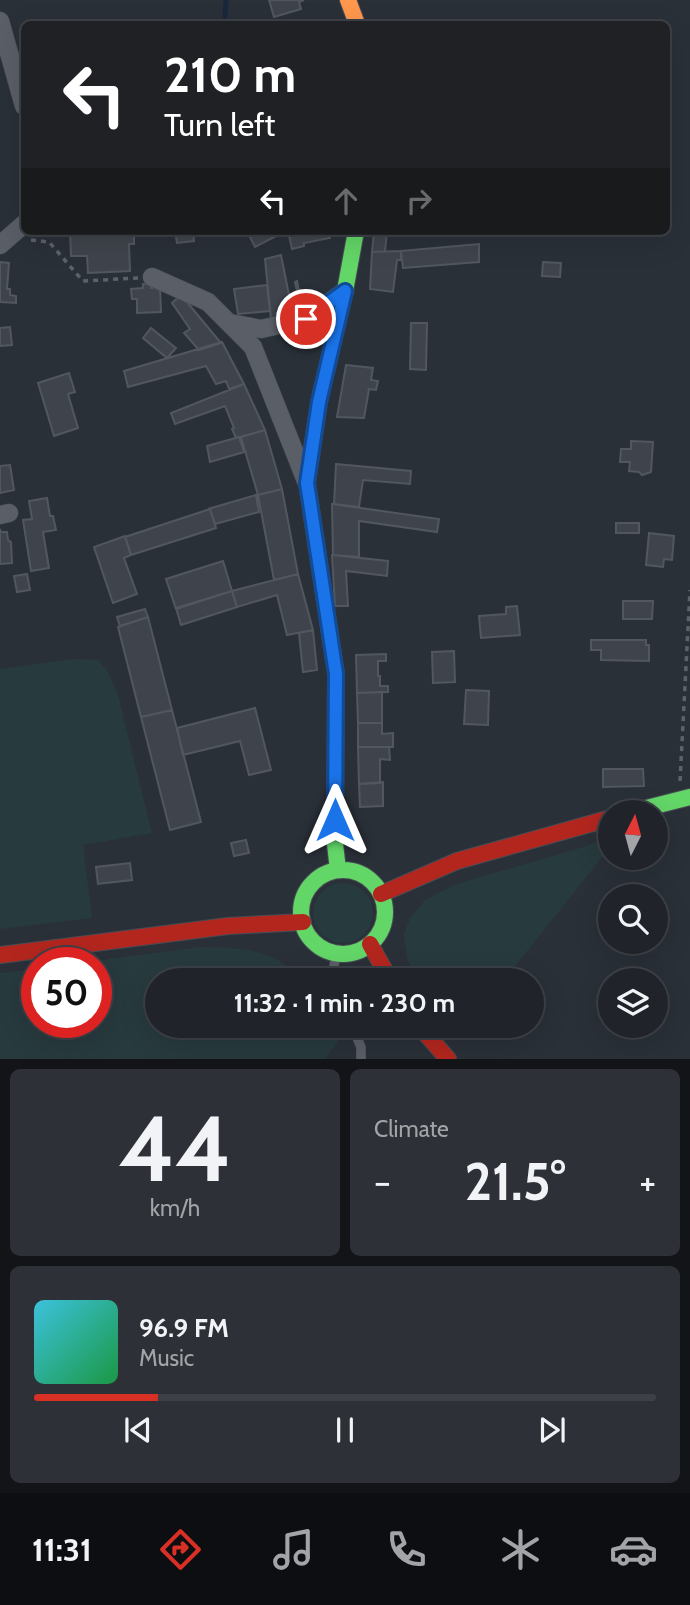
<!DOCTYPE html>
<meta charset="utf-8">
<style>
body{margin:0;font-family:Cabin,sans-serif;background:#2d3036;color:#f1f3f6;height:100vh;display:flex;flex-direction:column;font-size:26px;white-space:nowrap}
*{box-sizing:border-box;margin:0}
p{font-size:23px;color:#a2a4a8}
.icon{flex:none;width:38px;height:38px;fill:none;stroke:currentColor;stroke-width:2;stroke-linecap:round;stroke-linejoin:round}
.map{position:relative;height:1059px;overflow:hidden}
.drawer{display:flex;flex-direction:column;gap:10px;padding:10px;background:#121417;flex:1}
.drawer>*{flex:none}
.banner{position:absolute;left:21px;top:21px;width:649px;height:214px;border-radius:10px;box-shadow:0 7px 28px #0002,0 0 0 2px #3d4147;background:#202124;color:#fff;overflow:hidden}
.needle{width:46px;rotate:6deg}
.fabs{position:absolute;left:598px;top:800px;display:grid;gap:14px}
.fabs a{display:grid;place-items:center;width:70px;height:70px;border-radius:50%;background:#20242a;box-shadow:0 7px 28px #0002,0 0 0 2px #3d4147;font-size:35px}
.speed{position:absolute;left:21px;top:947px;display:flex;gap:14px;font-size:35px;font-weight:700;text-align:center}
.speed>*{display:grid;place-content:center;width:91px;height:91px;border-radius:50%;background:#20242a;box-shadow:0 7px 28px #0002,0 0 0 2px #3d4147;line-height:1}
.speed .limit{border:10px solid #d22;background:#fff;color:#111}
.pin{position:absolute;display:grid;place-items:center;width:60px;height:60px;color:#fff;margin:-30px;border:4px solid #fff;border-radius:50%;box-shadow:0 2px 7px #0007}
.me{position:absolute;width:77px;margin:-38px;rotate:0deg;stroke-linejoin:round;filter:drop-shadow(0 0 5px #0008)}
.turn{display:flex;align-items:center;gap:24px;height:147px;padding:0 28px;font-size:32px}
.turn .icon{width:91px;height:91px;stroke-width:2.5}
.turn b{display:block;font-size:49px;line-height:60px}
.lanes{display:flex;align-items:center;height:66px;padding:0 28px;background:#0003;justify-content:center;gap:35px;direction:ltr}
.lanes .off{opacity:.35}
.big{font-size:52px;font-weight:700;line-height:1.1}
.drawer .card{flex:1;display:flex;flex-direction:column;justify-content:center;gap:10px;min-width:0;padding:0 24px;border-radius:10px;background:#2d3036}
.drawer .dial{align-items:center;gap:0}
.dial b{font-size:91px;line-height:1}
.song{display:flex;align-items:center;gap:21px}
.cover{width:84px;height:84px;border-radius:10px;background:linear-gradient(135deg,hsl(190 70% 55%),hsl(140 70% 35%))}
.played{height:7px;border-radius:4px;background:linear-gradient(90deg,#d93025 20%,#3d4147 20%)}
.keys{display:flex;justify-content:space-around;direction:ltr}
.heat{display:flex;justify-content:space-between;align-items:center;font-size:38px;direction:ltr}
.drawer .tiles{flex:1;display:grid;gap:10px;grid-template-columns:1fr 1fr}
.card:last-child{grid-column:span 2}
.trip{position:absolute;left:145px;top:968px;width:399px;height:70px;border-radius:35px;background:#20242a;box-shadow:0 7px 28px #0002,0 0 0 2px #3d4147;font-weight:700;line-height:70px;text-align:center}
.menu{display:flex;height:112px;justify-content:space-around;align-items:center;background:#0d0e11;color:#a2a4a8}
.menu .icon{width:49px;height:49px}
.menu .on{color:#d93025}
.menu b{font-size:32px;color:#f1f3f6}
.map>svg:first-child{display:block}
</style>
<div class="map">
<svg width="690" height="1059" viewBox="0 0 690 1059">
<rect width="100%" height="100%" fill="#2a3038"/>
<path fill="#273a3e" d="M 73,659 L 98,660 L 107,670 L 118,695 L 152,833 L 83,845 L 92,918 L 0,929 L 0,669 Z
M 611,837 L 611,846 L 504,980 L 415,980 L 407,958 L 404,935 L 410,918 L 425,900 L 454,885 L 583,847 Z
M313 913a30 30 0 1 1 60 0a30 30 0 1 1-60 0Z
M 201,947 C 238,948 277,947 299,980 L 158,980 L 158,1026 L 330,1026 L 337,1031 L 338,1042 L 324,1059 L 0,1059 L 0,973 L 37,969 L 37,1022 L 96,1022 L 96,962 L 87,962 Z"/>
<g fill="none" stroke-linecap="round" stroke-linejoin="round">
<path stroke="#19273c" stroke-width="5" d="M 225,16 L 226,0"/>
</g>
<path fill="#3f444c" stroke="#52575f" stroke-width="2" d="M 269,0 L 304,0 L 299,2 L 301,9 L 274,17 Z
M 70,231 L 134,231 L 134,244 L 129,244 L 130,271 L 88,273 L 87,256 L 71,256 Z
M 175,231 L 193,231 L 194,241 L 177,243 Z
M 247,231 L 286,231 L 255,247 Z
M 288,231 L 329,231 L 330,238 L 304,243 L 304,246 L 292,249 Z
M 374,231 L 387,231 L 385,252 L 372,252 Z
M 479,244 L 479,262 L 403,268 L 401,251 Z
M 401,251 L 401,260 L 397,260 L 393,292 L 370,289 L 372,252 Z
M 281,255 L 289,295 L 297,291 L 295,282 L 297,281 L 303,312 L 271,319 L 265,259 Z
M 0,262 L 9,263 L 7,289 L 10,289 L 10,295 L 16,296 L 16,303 L 0,302 Z
M 543,262 L 561,263 L 560,277 L 542,276 Z
M 143,284 L 151,284 L 151,288 L 160,287 L 161,312 L 137,313 L 137,299 L 132,299 L 131,289 L 143,288 Z
M 267,285 L 270,311 L 238,314 L 234,289 Z
M 181,295 L 221,343 L 199,350 L 184,333 L 190,329 L 172,303 Z
M 411,323 L 427,323 L 426,370 L 410,369 Z
M 10,327 L 12,345 L 0,346 L 0,328 Z
M 151,328 L 176,348 L 167,358 L 143,338 Z
M 222,342 L 244,384 L 229,389 L 226,381 L 216,384 L 206,366 L 128,387 L 124,371 Z
M 346,365 L 373,368 L 371,380 L 378,381 L 376,390 L 369,389 L 364,418 L 337,417 Z
M 69,373 L 75,392 L 68,394 L 78,428 L 54,436 L 38,383 Z
M 244,384 L 265,430 L 236,438 L 232,429 L 234,428 L 225,406 L 175,424 L 171,413 Z
M 265,430 L 282,489 L 258,495 L 241,437 Z
M 239,437 L 244,452 L 210,462 L 207,446 Z
M 631,441 L 653,442 L 651,472 L 642,475 L 639,472 L 629,471 L 630,462 L 620,462 L 621,449 L 631,449 Z
M 336,464 L 411,471 L 410,484 L 363,480 L 359,507 L 334,504 Z
M 10,465 L 14,490 L 0,493 L 0,466 Z
M 282,489 L 298,574 L 274,580 L 258,495 Z
M 256,495 L 259,512 L 215,524 L 210,509 L 208,509 Z
M 47,498 L 50,516 L 53,516 L 56,530 L 43,532 L 49,568 L 31,571 L 23,520 L 32,519 L 29,501 Z
M 332,504 L 439,519 L 437,532 L 359,521 L 359,557 L 333,555 Z
M 210,509 L 216,528 L 131,555 L 125,537 Z
M 616,523 L 639,523 L 639,533 L 616,533 Z
M 0,529 L 1,532 L 7,532 L 8,540 L 11,542 L 12,563 L 0,564 Z
M 649,533 L 674,536 L 672,560 L 664,559 L 663,567 L 646,565 Z
M 125,536 L 131,555 L 124,558 L 137,594 L 113,603 L 94,547 Z
M 332,555 L 388,561 L 387,576 L 346,571 L 348,606 L 335,606 Z
M 223,561 L 232,591 L 176,609 L 166,579 Z
M 27,574 L 30,590 L 17,592 L 14,576 Z
M 298,574 L 313,630 L 287,635 L 277,595 L 237,607 L 232,591 Z
M 232,591 L 237,607 L 181,625 L 176,608 Z
M 623,601 L 653,601 L 652,619 L 623,619 Z
M 517,606 L 520,635 L 481,638 L 479,616 L 506,614 L 506,607 Z
M 145,609 L 148,617 L 120,626 L 117,617 Z
M 148,617 L 172,710 L 141,717 L 118,627 Z
M 313,630 L 317,670 L 303,672 L 299,633 Z
M 591,640 L 646,640 L 646,645 L 649,645 L 649,661 L 601,660 L 601,650 L 591,650 Z
M 454,651 L 455,682 L 433,683 L 432,652 Z
M 386,654 L 386,661 L 378,661 L 378,676 L 380,676 L 380,686 L 388,686 L 388,692 L 357,693 L 356,655 Z
M 466,690 L 489,691 L 488,725 L 464,724 Z
M 382,692 L 382,723 L 358,723 L 357,693 Z
M 255,708 L 271,770 L 249,775 L 240,741 L 183,755 L 177,728 Z
M 172,710 L 201,822 L 170,830 L 141,717 Z
M 358,723 L 382,723 L 382,734 L 393,733 L 393,747 L 358,747 Z
M 358,747 L 389,747 L 390,760 L 380,759 L 380,783 L 359,784 Z
M 603,769 L 643,769 L 644,786 L 603,787 Z
M 383,782 L 383,806 L 360,807 L 359,784 Z
M 246,840 L 249,853 L 234,856 L 231,843 Z
M 130,863 L 132,880 L 98,884 L 96,867 Z"/>
<g fill="none" stroke-linecap="round" stroke-linejoin="round">
<g stroke="#484c55" stroke-width="10">
<path id="lane" d="M 332,980 L 336,953
M 352,1026 L 361,1047 L 361,1059"/>
</g>
<g stroke="#484c55" stroke-width="19">
<path id="street" d="M 0,21 L 24,106
M 0,245 L 24,224
M 152,277 L 208,302 L 253,347 L 306,481
M 230,323 L 261,329 L 306,319 L 345,291
M 0,515 L 9,513"/>
</g>
<g stroke="#484c55" stroke-width="18">
<path id="fast" d="M 631,812 L 690,797
M 338,870 L 335,844 L 336,674 L 307,483 L 319,402 L 345,291 L 356,231
M301 912a42 42 0 1 1 84 0a42 42 0 1 1-84 0Z"/>
</g>
<g stroke="#484c55" stroke-width="18">
<path id="slow" d="M 348,0 L 357,24"/>
</g>
<g stroke="#484c55" stroke-width="18">
<path id="jam" d="M 381,894 L 457,861 L 611,818
M 370,944 L 390,980
M 0,955 L 228,926 L 303,922
M 419,1026 L 448,1059"/>
</g>
<path stroke="#5c6268" stroke-width="3.5" stroke-dasharray="5 5" stroke-linecap="butt" d="M 31,240 L 49,242 L 83,281 L 138,278
M 680,781 L 690,590"/>
<use href="#lane" stroke="#5a5e66" stroke-width="9"/>
<use href="#street" stroke="#5a5e66" stroke-width="18"/>
<use href="#fast" stroke="#63d668" stroke-width="16"/>
<use href="#slow" stroke="#ff974d" stroke-width="16"/>
<use href="#jam" stroke="#b3261e" stroke-width="16"/>
</g>
<g fill="none" stroke-linecap="round" stroke-linejoin="round">
<g stroke="#114b97" stroke-width="18">
<path id="route" d="M 306,319 L 345,291 L 319,402 L 307,483 L 336,674 L 335,820"/>
</g>
<use href="#route" stroke="#1a73e8" stroke-width="12"/>
</g>
</svg>
<div class="fabs">
<a><svg class="needle" viewBox="-14 -14 28 28"><path d="M0-13l5 13h-10z" fill="#e53935"/><path d="M0 13l5-13h-10z" fill="#a2a4a8"/></svg></a>
<a><svg class="icon" aria-label="search" viewBox="0 0 24 24"><circle cx="10" cy="10" r="6"/><path d="M15 15l6 6"/></svg></a>
<a><svg class="icon" aria-label="layers" viewBox="0 0 24 24"><path d="M12 4l9 5-9 5-9-5zM3 14l9 5 9-5"/></svg></a>
</div>
<div class="speed"><div class="limit">50</div></div>
<div class="pin" style="left:306px;top:319px;background:#d93025"><svg class="icon" aria-label="arrive" viewBox="0 0 24 24"><path d="M6 21V4h12l-3 4 3 4H6"/></svg></div>
<svg class="me" style="left:335px;top:820px" viewBox="-20 -20 40 40"><path d="M0-17L14 15 0 8-14 15z" fill="#1a73e8" stroke="#fff" stroke-width="4"/></svg>
<div class="trip">11:32 · 1 min · 230 m</div>
<div class="banner">
<div class="turn"><svg class="icon" aria-label="left" viewBox="0 0 24 24"><path d="M17 20v-9H6M10 6l-5 5 5 5"/></svg><div><b>210 m</b>Turn left</div></div>
<div class="lanes"><svg class="icon" aria-label="left" viewBox="0 0 24 24"><path d="M17 20v-9H6M10 6l-5 5 5 5"/></svg><svg class="icon off" aria-label="ahead" viewBox="0 0 24 24"><path d="M12 20V5M6 11l6-6 6 6"/></svg><svg class="icon off" aria-label="right" viewBox="0 0 24 24"><path d="M7 20v-9h11M14 6l5 5-5 5"/></svg></div>
</div>
</div>
<section class="drawer">
<div class="tiles">
<div class="card dial"><b>44</b><p>km/h</p></div>
<div class="card"><p>Climate</p>
<div class="heat"><a>−</a><b class="big">21.5°</b><a>+</a></div>
</div>
<div class="card">
<div class="song"><i class="cover"></i><div><b>96.9 FM</b><p>Music</p></div></div>
<div class="played"></div>
<div class="keys"><svg class="icon" aria-label="previous" viewBox="0 0 24 24"><path d="M18 5L8 12l10 7zM5 5v14"/></svg><svg class="icon" aria-label="pause" viewBox="0 0 24 24"><path d="M8 5v14M16 5v14"/></svg><svg class="icon" aria-label="next" viewBox="0 0 24 24"><path d="M6 5l10 7-10 7zM19 5v14"/></svg></div>
</div>
</div>
</section>
<nav class="menu">
<b>11:31</b>
<svg class="icon on" aria-label="directions" viewBox="0 0 24 24"><path d="M12 3l9 9-9 9-9-9zM9 14v-3h6M13 9l2 2-2 2"/></svg>
<svg class="icon" aria-label="music" viewBox="0 0 24 24"><path d="M9 18V5l10-2v13"/><circle cx="6" cy="18" r="3"/><circle cx="16" cy="16" r="3"/></svg>
<svg class="icon" aria-label="phone" viewBox="0 0 24 24"><path d="M5 4h4l2 5-3 2q2 4 5 5l2-3 5 2v4C11 20 4 13 5 4z"/></svg>
<svg class="icon" aria-label="climate" viewBox="0 0 24 24"><path d="M12 3v18M4 7l16 10M4 17L20 7"/></svg>
<svg class="icon" aria-label="car" viewBox="0 0 24 24"><path d="M5 17H2v-5l4-1 3-4h7l3 4 3 1v5h-3M9 17h6M6 11h13"/><circle cx="7" cy="17" r="2"/><circle cx="17" cy="17" r="2"/></svg>
</nav>
